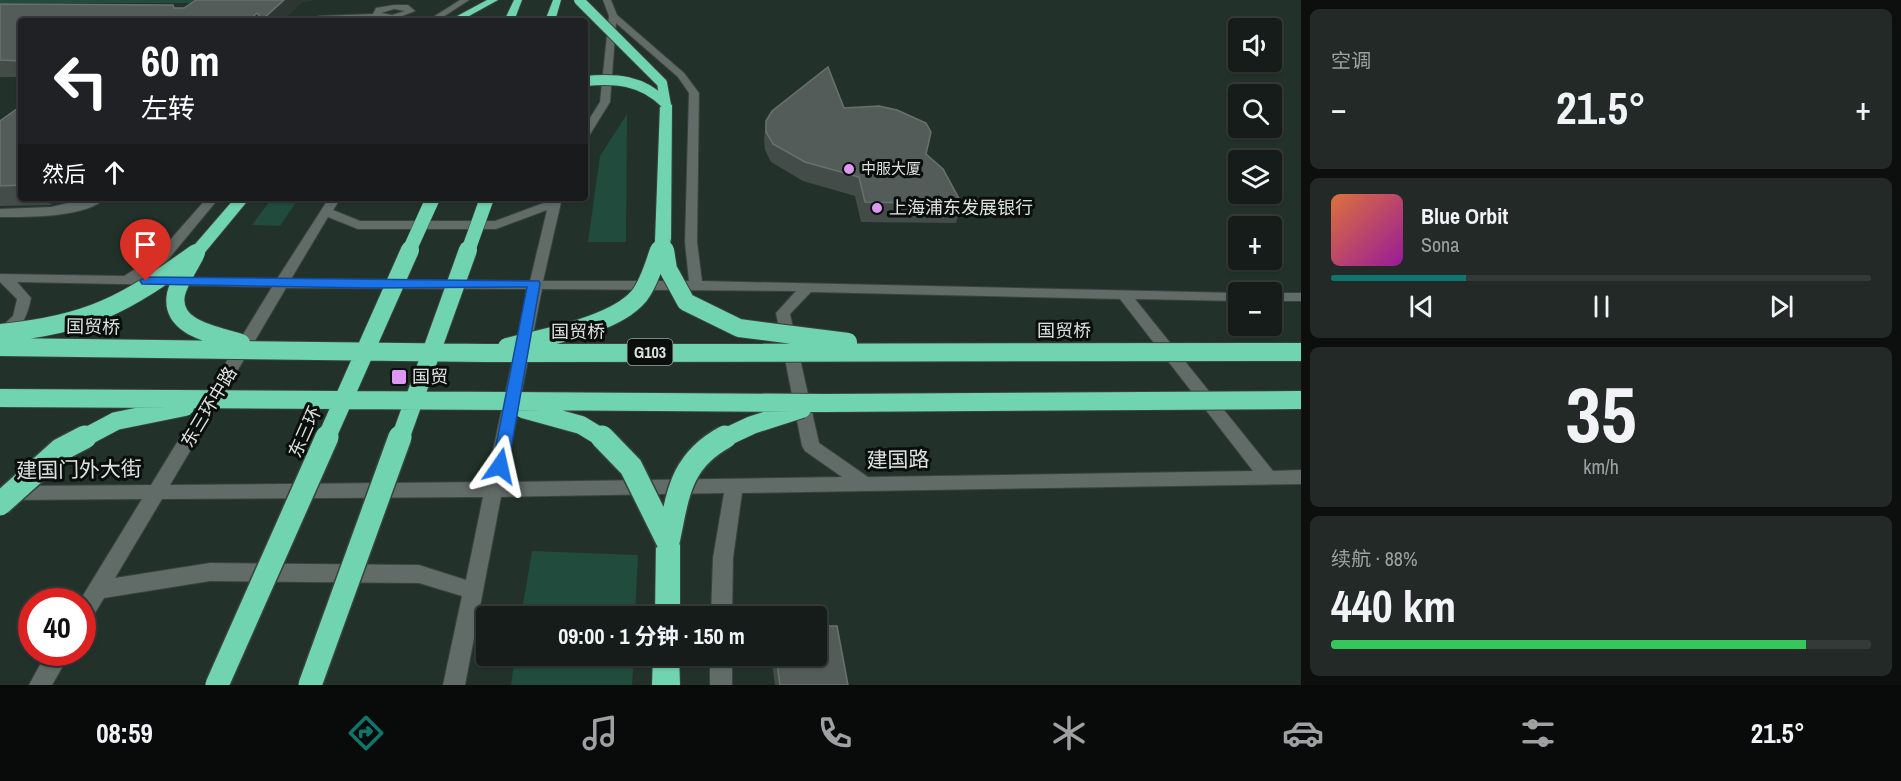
<!DOCTYPE html>
<html lang="zh">
<meta charset="utf-8">
<style>
body{margin:0;font-family:"Archivo Narrow","Noto Sans SC",sans-serif;background:#232927;color:#f1f3f6;height:100vh;display:flex;flex-direction:column;font-size:22px;white-space:nowrap}
*{box-sizing:border-box;margin:0}
p{font-size:20px;color:#9ea1a2}
.icon{flex:none;width:33px;height:33px;fill:none;stroke:currentColor;stroke-width:2;stroke-linecap:round;stroke-linejoin:round}
.map{position:relative;flex:1;overflow:hidden}
.panel{display:flex;flex-direction:column;gap:9px;padding:9px;background:#0c0f0e;width:600px}
.panel>*{flex:none}
.banner{position:absolute;left:18px;top:18px;width:570px;height:183px;border-radius:6px;box-shadow:0 2px 4px #0004,0 0 0 2px #353a39;background:#202124;color:#fff;overflow:hidden}
.tools{position:absolute;left:1228px;top:18px;display:grid;gap:12px}
.tools a{display:grid;place-items:center;width:54px;height:54px;border-radius:6px;background:#161c1a;box-shadow:0 2px 4px #0004,0 0 0 2px #353a39;font-size:30px}
.speed{position:absolute;left:18px;top:588px;display:flex;gap:12px;font-size:30px;font-weight:700;text-align:center}
.speed>*{display:grid;place-content:center;width:78px;height:78px;border-radius:50%;background:#161c1a;box-shadow:0 2px 4px #0004,0 0 0 2px #353a39;line-height:1}
.speed .limit{border:9px solid #d22;background:#fff;color:#111}
.pin{position:absolute;display:grid;place-items:center;width:51px;height:51px;color:#fff;margin:-62px -26px;border-radius:50% 50% 50% 0;rotate:-45deg;box-shadow:0 0 6px #0007}
.pin .icon{rotate:45deg}
.me{position:absolute;width:66px;margin:-33px;rotate:11deg;stroke-linejoin:round;filter:drop-shadow(0 0 4px #0008)}
.turn{display:flex;align-items:center;gap:21px;height:126px;padding:0 24px;font-size:27px}
.turn .icon{width:78px;height:78px;stroke-width:2.5}
.turn b{display:block;font-size:42px;line-height:51px}
.then{display:flex;align-items:center;height:57px;padding:0 24px;background:#0003;gap:12px;font-size:22px}
.big{font-size:45px;font-weight:700;line-height:1.1}
.panel .tile{flex:1;display:flex;flex-direction:column;justify-content:center;gap:9px;min-width:0;padding:0 21px;border-radius:9px;background:#232927}
.panel .dial{align-items:center;gap:0}
.dial b{font-size:78px;line-height:1}
.song{display:flex;align-items:center;gap:18px}
.cover{width:72px;height:72px;border-radius:9px;background:linear-gradient(135deg,hsl(20 70% 55%),hsl(300 70% 35%))}
.played{height:6px;border-radius:3px;background:linear-gradient(90deg,#0f766e 25%,#353a39 25%)}
.keys{display:flex;justify-content:space-around;direction:ltr}
.heat{display:flex;justify-content:space-between;align-items:center;font-size:33px;direction:ltr}
.charge{height:9px;border-radius:4px;background:linear-gradient(90deg,#34c759 88%,#353a39 0)}
.trip{position:absolute;left:476px;top:606px;width:351px;height:60px;border-radius:6px;background:#161c1a;box-shadow:0 2px 4px #0004,0 0 0 2px #353a39;font-weight:700;line-height:60px;text-align:center}
.dock{display:flex;height:96px;justify-content:space-around;align-items:center;background:#090b0a;color:#9ea1a2}
.dock .icon{width:42px;height:42px}
.dock .selected{color:#0f766e}
.dock b{font-size:27px;color:#f1f3f6}
main{display:flex;flex:1;min-height:0}
.map>svg:first-child{display:block}
</style>
<main>
<div class="map">
<svg width="1301" height="685" viewBox="0 0 1301 685">
<rect width="100%" height="100%" fill="#1d2622"/>
<path fill="#22322b" fill-rule="evenodd" d="M 0,0 L 1301,0 L 1301,685 L 0,685 ZM 21,21 L 585,21 L 585,198 L 21,198 ZM 1239,28 L 1272,28 L 1272,62 L 1239,62 ZM 1239,94 L 1272,94 L 1272,128 L 1239,128 ZM 1239,160 L 1272,160 L 1272,194 L 1239,194 ZM 1239,226 L 1272,226 L 1272,260 L 1239,260 ZM 1239,292 L 1272,292 L 1272,326 L 1239,326 ZM 32,602 L 82,602 L 82,652 L 32,652 ZM 486,616 L 816,616 L 816,656 L 486,656 Z"/>
<path fill="#214b3c" d="M 0,0 L 195,0 L 190,3 L 0,3 Z
M 627,114 L 626,242 L 588,242 L 600,156 Z
M 272,198 L 299,198 L 280,226 L 252,225 Z
M 532,551 L 638,555 L 635,616 L 521,616 Z
M 515,656 L 634,656 L 632,685 L 511,685 Z"/>
<g fill="none" stroke-linecap="round" stroke-linejoin="round">
<g stroke="#3a423f" stroke-width="2">
<path id="street" d="M 394,5 L 408,5 L 415,11 L 392,20 L 382,18 L 310,21 L 319,16 L 373,14 L 376,8 ZM 394,9 L 405,11 L 392,15 L 381,13 Z
M 90,198 L 106,198 C 85,218 28,217 0,217 L 0,209 L 51,207 Z"/>
</g>
<g stroke="#3a423f" stroke-width="2">
<path id="secondary" d="M 460,0 L 469,0 L 437,21 L 427,21 Z
M 603,0 L 611,0 L 617,15 L 684,73 L 699,93 L 697,242 L 702,281 L 1239,293 L 1239,301 L 1135,299 L 1273,471 L 1301,470 L 1301,484 L 742,493 L 733,558 L 732,616 L 711,616 L 713,558 L 724,493 L 501,497 L 465,685 L 443,685 L 462,596 L 419,583 L 210,581 L 104,598 L 89,623 L 82,625 L 82,602 L 79,602 L 142,499 L 9,500 L 3,498 L 0,493 L 3,488 L 9,486 L 151,485 L 272,287 L 17,282 L 31,298 C 28,315 19,336 0,341 L 0,328 L 13,316 L 17,299 L 0,282 L 0,274 L 124,276 L 156,256 L 207,198 L 219,198 L 166,262 L 142,277 L 277,279 L 329,198 L 341,198 L 333,210 L 360,221 L 495,221 L 549,201 L 550,198 L 562,198 L 543,281 L 689,281 L 685,242 L 689,93 L 678,77 L 616,23 L 610,102 L 589,136 L 585,137 L 585,126 L 600,102 L 609,16 ZM 547,210 L 530,281 L 291,279 L 328,217 L 358,229 L 496,229 ZM 286,288 L 528,289 L 486,482 L 170,485 ZM 542,289 L 796,291 L 776,313 L 802,446 L 805,451 L 842,477 L 504,482 ZM 811,292 L 1120,299 L 1253,471 L 868,477 L 819,443 L 790,314 ZM 483,497 L 466,580 L 419,565 L 210,563 L 115,578 L 162,499 Z
M 1272,293 L 1301,293 L 1301,301 L 1272,301 Z
M 47,652 L 71,652 L 52,685 L 29,685 Z
M 710,656 L 732,656 L 732,685 L 710,685 Z"/>
</g>
<g stroke="#3a423f" stroke-width="2">
<path id="highway" d="M 487,0 L 498,0 L 460,21 L 448,21 Z
M 514,0 L 522,0 L 514,21 L 504,21 Z
M 553,0 L 561,0 L 555,21 L 545,21 Z
M 666,101 L 672,105 L 671,241 L 663,246 L 655,241 L 660,105 Z
M 235,198 L 250,198 L 202,256 L 190,256 L 188,253 L 190,250 Z
M 668,532 L 676,535 L 680,542 L 680,616 L 655,616 L 656,542 L 660,535 Z
M 653,656 L 679,656 L 680,685 L 652,685 Z"/>
</g>
<use href="#street" fill="#616b67" fill-rule="evenodd"/>
<use href="#secondary" fill="#616b67" fill-rule="evenodd"/>
<use href="#highway" fill="#70d4b0" fill-rule="evenodd"/>
<g stroke="#3a423f" stroke-width="12" stroke-linecap="butt">
<path id="highway-bridge-far3" d="M 579,0 L 662,83 L 666,105
M 585,81 C 616,78 642,80 665,103"/>
</g>
<g stroke="#3a423f" stroke-width="15" stroke-linecap="butt">
<path id="highway-bridge-far2" d="M 663,241 L 665,251
M 409,251 L 433,198
M 468,251 L 487,198
M 659,251 L 662,242"/>
</g>
<g stroke="#3a423f" stroke-width="20" stroke-linecap="butt">
<path id="highway-bridge-far1" d="M 665,250 L 668,269 L 686,302 L 739,328 L 848,342
M 195,255 C 189,267 179,281 176,294 C 169,329 217,335 241,343
M 0,333 C 89,325 125,304 196,253
M 0,347 L 485,353 L 1301,352
M 507,347 C 544,337 614,326 639,296 C 649,283 654,265 659,250
M 0,398 L 825,403 L 1301,400
M 523,409 L 581,425 L 604,439
M 82,439 L 116,421 L 185,407
M 326,439 L 410,250
M 400,439 L 468,250
M 722,439 L 752,425 L 802,409"/>
</g>
<g stroke="#3a423f" stroke-width="26" stroke-linecap="butt">
<path id="highway-bridge" d="M 602,437 L 631,467 L 668,542
M 0,504 L 60,450 L 85,437
M 668,542 C 678,496 679,462 725,437
M 217,685 L 327,437
M 310,685 L 400,437"/>
</g>
<use href="#highway-bridge-far3" stroke="#70d4b0" stroke-width="10"/>
<use href="#highway-bridge-far2" stroke="#70d4b0" stroke-width="14"/>
<use href="#highway-bridge-far1" stroke="#70d4b0" stroke-width="18"/>
<use href="#highway-bridge" stroke="#70d4b0" stroke-width="23"/>
</g>
<path fill="#434c48" d="M 196,0 L 314,0 L 302,2 L 282,21 L 21,21 L 21,77 L 0,77 L 0,4 L 184,8 Z
M 21,106 L 21,198 L 58,198 L 51,205 L 0,206 L 0,121 Z
M 844,108 L 926,154 L 962,204 L 956,223 L 861,222 L 855,196 L 803,181 L 771,162 L 765,150 L 764,139 L 766,121 Z
M 771,656 L 816,656 L 848,685 L 775,685 Z"/>
<path fill="#2d3632" d="M 284,0 L 314,0 L 302,2 L 282,21 L 263,21 L 263,19 Z
M 257,13 L 259,21 L 248,21 Z
M 47,198 L 58,198 L 51,205 Z"/>
<path fill="#535c59" stroke="#68716e" stroke-width="1.5" d="M 196,0 L 284,0 L 263,19 L 257,13 L 248,21 L 21,21 L 21,61 L 0,60 L 0,4 L 173,5 L 174,8 L 184,8 Z
M 828,67 L 844,108 L 879,106 L 897,110 L 926,123 L 931,132 L 926,154 L 943,169 L 962,204 L 865,202 L 859,177 L 805,162 L 773,144 L 766,132 L 766,121 L 772,111 Z
M 21,106 L 21,185 L 0,186 L 0,121 Z
M 816,626 L 837,626 L 848,685 L 780,685 L 776,656 L 816,656 Z"/>
<path fill="#1a73e8" stroke="#114b97" stroke-width="1.5" d="M 146,277 L 539,281 L 540,284 L 508,466 L 500,472 L 492,466 L 527,287 L 369,288 L 142,284 L 140,281 Z"/>
<g fill="#de98f3" stroke="#0a0e0c" stroke-width="2">
<circle cx="849" cy="169" r="6"/>
<circle cx="877" cy="208" r="6"/>
<rect x="391" y="369" width="16" height="16" rx="3"/>
</g>
<g text-anchor="middle" stroke-width="6" stroke-linejoin="round" paint-order="stroke">
<g font-size="15" fill="#dce2df" stroke="#0a0e0c" text-anchor="start">
<text x="861" y="174">中服大厦</text>
</g>
<rect fill="#0a0e0c" stroke="#9da2a0" stroke-width="1.5" x="627.5" y="339" width="45" height="26" rx="4.5"/>
<g font-size="16" font-weight="bold" fill="#dce2df">
<text x="650" y="358">G103</text>
</g>
<g font-size="18" fill="#dce2df" stroke="#0a0e0c" text-anchor="start">
<text x="889" y="214">上海浦东发展银行</text>
<text x="412" y="383">国贸</text>
</g>
<g font-size="18" fill="#dce2df" stroke="#0a0e0c">
<text transform="translate(93 327) rotate(1)" y="6">国贸桥</text>
<text x="1064" y="337">国贸桥</text>
<text x="578" y="338">国贸桥</text>
<text transform="translate(209 407) rotate(-59)" y="6">东三环中路</text>
<text transform="translate(305 432) rotate(-66)" y="6">东三环</text>
</g>
<g font-size="21" fill="#dce2df" stroke="#0a0e0c">
<text transform="translate(898 460) rotate(-1)" y="7">建国路</text>
<text transform="translate(79 470) rotate(-1)" y="7">建国门外大街</text>
</g>
</g>
</svg>
<div class="tools">
<a><svg class="icon" aria-label="sound" viewBox="0 0 24 24"><path d="M4 9h4l5-4v14l-5-4H4zM17 9q2 3 0 6"/></svg></a>
<a><svg class="icon" aria-label="search" viewBox="0 0 24 24"><circle cx="10" cy="10" r="6"/><path d="M15 15l6 6"/></svg></a>
<a><svg class="icon" aria-label="layers" viewBox="0 0 24 24"><path d="M12 4l9 5-9 5-9-5zM3 14l9 5 9-5"/></svg></a>
<a>+</a>
<a>−</a>
</div>
<div class="speed"><div class="limit">40</div></div>
<div class="pin" style="left:146px;top:281px;background:#d93025"><svg class="icon" aria-label="arrive" viewBox="0 0 24 24"><path d="M6 21V4h12l-3 4 3 4H6"/></svg></div>
<svg class="me" style="left:500px;top:466px" viewBox="-20 -20 40 40"><path d="M0-17L14 15 0 8-14 15z" fill="#1a73e8" stroke="#fff" stroke-width="4"/></svg>
<div class="trip">09:00 · 1 分钟 · 150 m</div>
<div class="banner">
<div class="turn"><svg class="icon" aria-label="left" viewBox="0 0 24 24"><path d="M17 20v-9H6M10 6l-5 5 5 5"/></svg><div><b>60 m</b>左转</div></div>
<div class="then">然后<svg class="icon" aria-label="ahead" viewBox="0 0 24 24"><path d="M12 20V5M6 11l6-6 6 6"/></svg></div>
</div>
</div>
<section class="panel">
<div class="tile"><p>空调</p>
<div class="heat"><a>−</a><b class="big">21.5°</b><a>+</a></div>
</div>
<div class="tile">
<div class="song"><i class="cover"></i><div><b>Blue Orbit</b><p>Sona</p></div></div>
<div class="played"></div>
<div class="keys"><svg class="icon" aria-label="previous" viewBox="0 0 24 24"><path d="M18 5L8 12l10 7zM5 5v14"/></svg><svg class="icon" aria-label="pause" viewBox="0 0 24 24"><path d="M8 5v14M16 5v14"/></svg><svg class="icon" aria-label="next" viewBox="0 0 24 24"><path d="M6 5l10 7-10 7zM19 5v14"/></svg></div>
</div>
<div class="tile dial"><b>35</b><p>km/h</p></div>
<div class="tile"><p>续航 · 88%</p><b class="big">440 km</b><div class="charge"></div></div>
</section>
</main>
<nav class="dock">
<b>08:59</b>
<svg class="icon selected" aria-label="directions" viewBox="0 0 24 24"><path d="M12 3l9 9-9 9-9-9zM9 14v-3h6M13 9l2 2-2 2"/></svg>
<svg class="icon" aria-label="music" viewBox="0 0 24 24"><path d="M9 18V5l10-2v13"/><circle cx="6" cy="18" r="3"/><circle cx="16" cy="16" r="3"/></svg>
<svg class="icon" aria-label="phone" viewBox="0 0 24 24"><path d="M5 4h4l2 5-3 2q2 4 5 5l2-3 5 2v4C11 20 4 13 5 4z"/></svg>
<svg class="icon" aria-label="climate" viewBox="0 0 24 24"><path d="M12 3v18M4 7l16 10M4 17L20 7"/></svg>
<svg class="icon" aria-label="car" viewBox="0 0 24 24"><path d="M5 17H2v-5l4-1 3-4h7l3 4 3 1v5h-3M9 17h6M6 11h13"/><circle cx="7" cy="17" r="2"/><circle cx="17" cy="17" r="2"/></svg>
<svg class="icon" aria-label="filters" viewBox="0 0 24 24"><path d="M4 7h16M4 17h16"/><circle cx="9" cy="7" r="2"/><circle cx="15" cy="17" r="2"/></svg>
<b>21.5°</b>
</nav>
